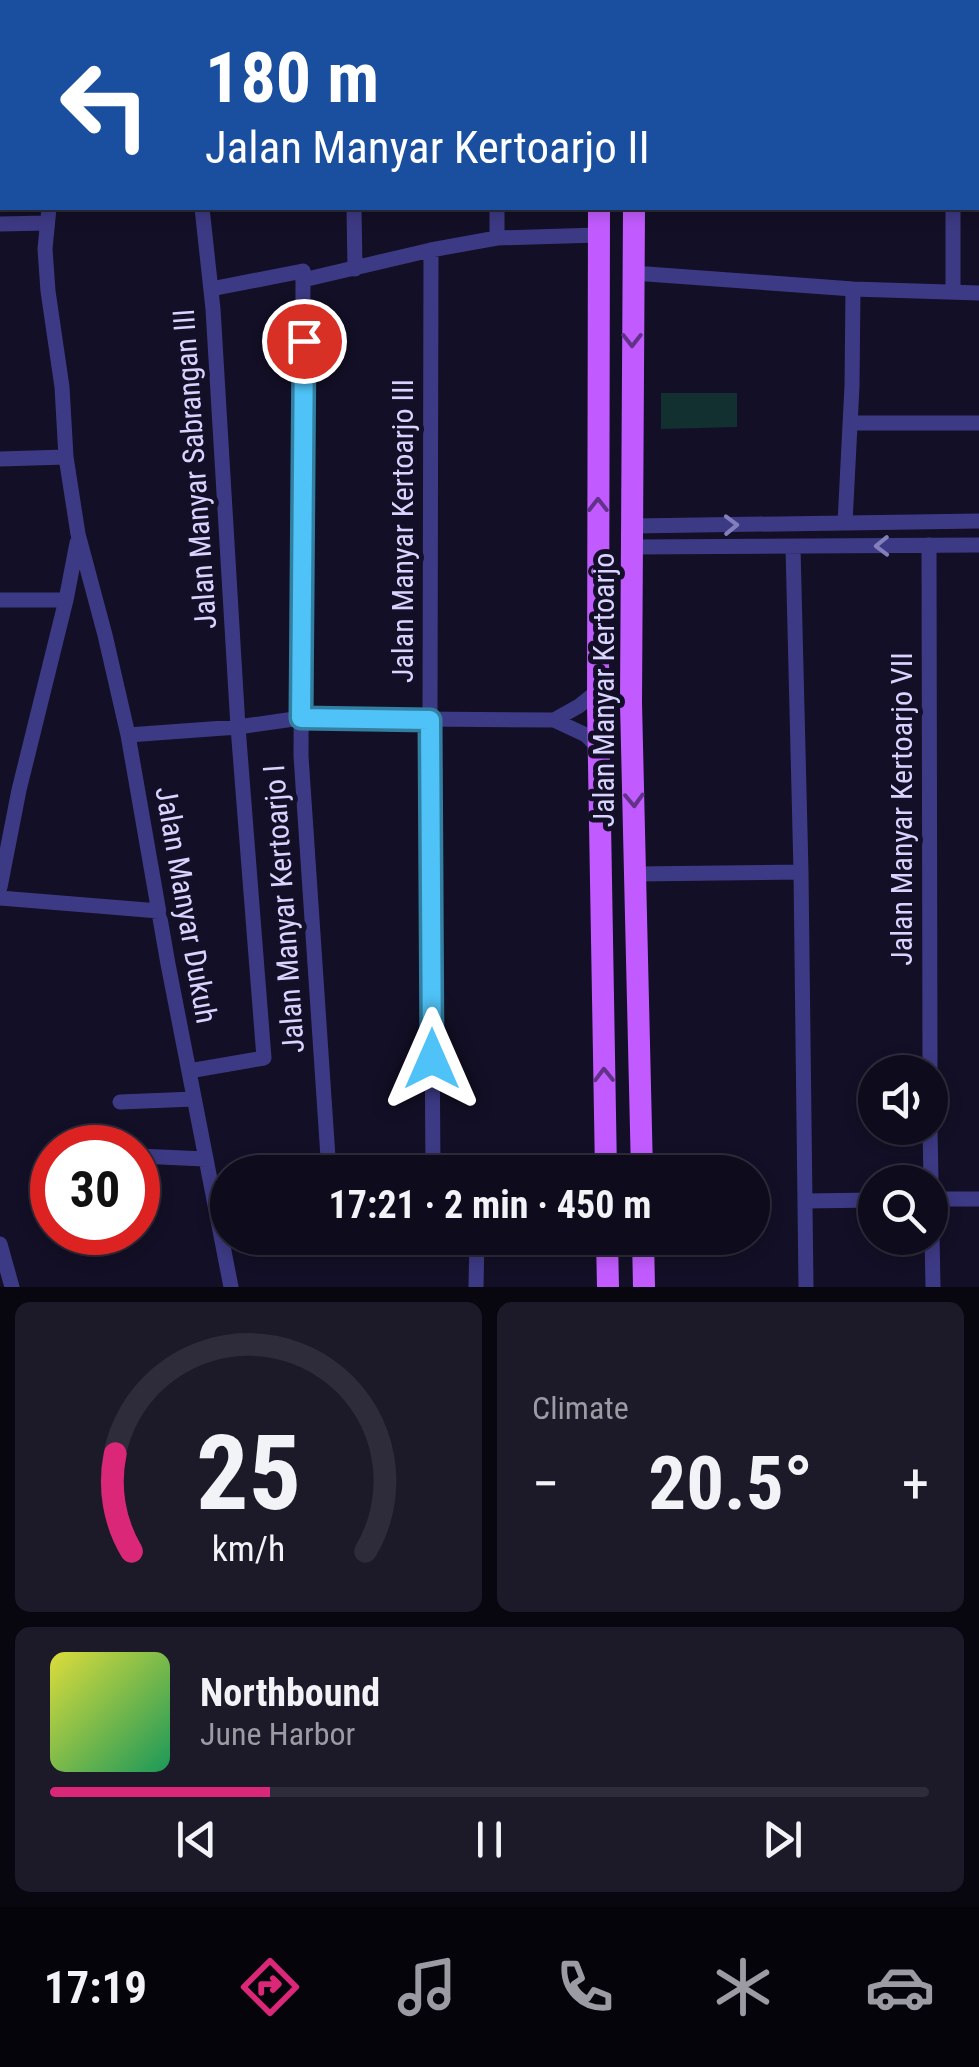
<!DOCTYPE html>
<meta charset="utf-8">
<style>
body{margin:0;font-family:"Roboto Condensed",sans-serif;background:#1c1929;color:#f1f3f6;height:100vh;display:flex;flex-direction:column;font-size:38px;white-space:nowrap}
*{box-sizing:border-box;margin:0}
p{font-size:32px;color:#9b9ba3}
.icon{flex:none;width:55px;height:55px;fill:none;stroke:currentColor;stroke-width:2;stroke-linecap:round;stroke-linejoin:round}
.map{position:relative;height:1287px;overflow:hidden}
.panel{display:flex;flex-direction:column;gap:15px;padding:15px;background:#08060f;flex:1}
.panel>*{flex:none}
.guide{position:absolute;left:0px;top:0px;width:980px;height:210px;box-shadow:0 5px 15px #0003,0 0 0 2px #2e2b3b;background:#1a4fa0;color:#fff;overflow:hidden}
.tools{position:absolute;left:858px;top:1055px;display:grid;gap:20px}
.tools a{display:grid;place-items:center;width:90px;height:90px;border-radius:50%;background:#0e0b1c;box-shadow:0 5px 15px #0003,0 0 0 2px #2e2b3b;font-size:50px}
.speed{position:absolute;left:30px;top:1125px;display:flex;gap:20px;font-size:50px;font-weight:700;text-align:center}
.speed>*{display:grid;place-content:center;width:130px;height:130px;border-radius:50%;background:#0e0b1c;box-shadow:0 5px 15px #0003,0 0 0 2px #2e2b3b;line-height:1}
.speed .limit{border:15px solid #d22;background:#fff;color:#111}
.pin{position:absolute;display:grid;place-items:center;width:85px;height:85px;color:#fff;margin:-42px;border:5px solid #fff;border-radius:50%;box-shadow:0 2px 10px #0007}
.me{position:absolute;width:110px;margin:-55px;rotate:0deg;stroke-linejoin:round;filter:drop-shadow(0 0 8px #0008)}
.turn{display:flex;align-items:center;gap:35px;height:210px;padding:0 40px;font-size:45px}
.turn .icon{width:130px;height:130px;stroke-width:2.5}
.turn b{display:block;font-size:70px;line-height:85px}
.big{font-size:75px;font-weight:700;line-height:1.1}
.panel .tile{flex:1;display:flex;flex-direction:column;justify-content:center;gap:15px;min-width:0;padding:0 35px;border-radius:15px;background:#1c1929}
.panel .dial{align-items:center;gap:0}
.dial svg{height:260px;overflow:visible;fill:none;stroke:#2e2b3b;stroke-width:7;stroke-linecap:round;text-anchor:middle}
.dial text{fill:#f1f3f6;stroke:none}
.song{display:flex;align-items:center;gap:30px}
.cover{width:120px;height:120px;border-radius:15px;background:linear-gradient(135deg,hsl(60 70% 55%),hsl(150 70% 35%))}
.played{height:10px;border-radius:5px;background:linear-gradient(90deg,#db2777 25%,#2e2b3b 25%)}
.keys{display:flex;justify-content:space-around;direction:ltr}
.heat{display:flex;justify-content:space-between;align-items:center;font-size:55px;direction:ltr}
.panel .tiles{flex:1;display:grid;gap:15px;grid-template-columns:1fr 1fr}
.tile:last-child{grid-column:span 2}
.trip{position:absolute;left:210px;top:1155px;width:560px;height:100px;border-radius:50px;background:#0e0b1c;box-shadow:0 5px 15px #0003,0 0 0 2px #2e2b3b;font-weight:700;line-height:100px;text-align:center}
.dock{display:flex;height:160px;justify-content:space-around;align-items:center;background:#06040b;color:#9b9ba3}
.dock .icon{width:70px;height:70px}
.dock .active{color:#db2777}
.dock b{font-size:45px;color:#f1f3f6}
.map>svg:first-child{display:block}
</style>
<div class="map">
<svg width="979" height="1287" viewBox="0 0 979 1287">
<rect width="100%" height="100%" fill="#130f26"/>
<path fill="#12302f" d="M 661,393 L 737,393 L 737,427 L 661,429 Z"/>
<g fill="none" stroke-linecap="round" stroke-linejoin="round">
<path stroke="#3d3a85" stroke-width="15" d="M 352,0 L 352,2
M 64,2 L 64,0
M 203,2 L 203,0
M 502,2 L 502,0
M 953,2 L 953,0
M 0,28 L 2,28
M 0,77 L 2,77
M 49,208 L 45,249 L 48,291 L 62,387 L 66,457 L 78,534 L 105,635 L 128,735 L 168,964 L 231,1287
M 354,208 L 355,269
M 0,224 L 47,223
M 497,238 L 497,208
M 431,250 L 430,719 L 433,1172
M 633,273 L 853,289 L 979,293
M 303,280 L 301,756 L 329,1172
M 303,280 L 431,250 L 497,238 L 598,235
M 211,289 L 303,271 L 303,280
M 953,292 L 953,208
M 850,423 L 979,423
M 0,459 L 66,457
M 845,523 L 852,386 L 853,289
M 633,526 L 979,521
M 929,545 L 930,1072
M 633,547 L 979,545
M 793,547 L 801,872 L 806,1287
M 0,600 L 66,600
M 554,720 L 579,706 L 599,690
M 128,735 L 238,727 L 301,718 L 554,720 L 586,735 L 598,747
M 636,874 L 801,872
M 0,887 L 19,790 L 66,600 L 77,543
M 0,898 L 159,911
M 189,1071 L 264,1058 L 238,727 L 213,309 L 202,208
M 120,1102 L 194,1099
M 930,1128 L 933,1287
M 138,1156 L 205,1159
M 930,1199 L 979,1199
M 805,1201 L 875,1200
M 0,1244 L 12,1287
M 476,1287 L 477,1238"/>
<path stroke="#c25bff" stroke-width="22" d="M 603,2 L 603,0
M 640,2 L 640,0
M 599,208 L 598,706 L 606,1172
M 634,208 L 631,703 L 642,1172
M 607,1238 L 608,1287
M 643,1238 L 644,1287"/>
</g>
<defs><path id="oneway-chevron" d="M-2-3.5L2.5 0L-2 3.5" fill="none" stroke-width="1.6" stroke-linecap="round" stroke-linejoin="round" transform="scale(2.5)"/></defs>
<g stroke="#623188">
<use href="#oneway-chevron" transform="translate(632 340) rotate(90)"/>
<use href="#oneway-chevron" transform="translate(598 505) rotate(-90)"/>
<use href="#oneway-chevron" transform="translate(634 800) rotate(88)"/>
<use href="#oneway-chevron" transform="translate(604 1075) rotate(-91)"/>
</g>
<g stroke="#837fbc">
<use href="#oneway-chevron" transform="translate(731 525) rotate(-1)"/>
<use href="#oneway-chevron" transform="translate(882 546) rotate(179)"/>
</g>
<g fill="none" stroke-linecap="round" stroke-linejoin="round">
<g stroke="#337fa1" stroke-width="25">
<path id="route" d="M 304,341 L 301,718 L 430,720 L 432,1059"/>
</g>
<use href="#route" stroke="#4fc3f7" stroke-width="18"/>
</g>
<g text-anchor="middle" stroke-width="10" stroke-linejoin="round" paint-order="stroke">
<g font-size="30" fill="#d9d4ff" stroke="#130f26">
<text transform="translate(195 469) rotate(-94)" y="10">Jalan Manyar Sabrangan III</text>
<text transform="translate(403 531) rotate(-90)" y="10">Jalan Manyar Kertoarjo III</text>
<text transform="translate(604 690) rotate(-90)" y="10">Jalan Manyar Kertoarjo</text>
<text transform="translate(902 809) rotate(-90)" y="10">Jalan Manyar Kertoarjo VII</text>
<text transform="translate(186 905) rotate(80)" y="10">Jalan Manyar Dukuh</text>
<text transform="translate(284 909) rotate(-94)" y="10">Jalan Manyar Kertoarjo I</text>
</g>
</g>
</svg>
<div class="tools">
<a><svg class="icon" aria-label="sound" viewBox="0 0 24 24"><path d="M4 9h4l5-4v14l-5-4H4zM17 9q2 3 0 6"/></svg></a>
<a><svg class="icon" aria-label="search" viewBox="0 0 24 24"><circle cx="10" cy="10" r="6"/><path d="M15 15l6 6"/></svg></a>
</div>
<div class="speed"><div class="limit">30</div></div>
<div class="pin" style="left:304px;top:341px;background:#d93025"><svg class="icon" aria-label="arrive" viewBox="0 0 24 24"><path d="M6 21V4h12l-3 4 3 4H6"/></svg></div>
<svg class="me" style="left:432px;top:1059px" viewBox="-20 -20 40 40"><path d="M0-17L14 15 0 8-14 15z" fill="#4fc3f7" stroke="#fff" stroke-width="4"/></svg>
<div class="trip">17:21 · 2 min · 450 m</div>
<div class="guide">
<div class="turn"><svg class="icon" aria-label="left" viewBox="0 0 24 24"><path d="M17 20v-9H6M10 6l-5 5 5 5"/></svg><div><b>180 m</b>Jalan Manyar Kertoarjo II</div></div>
</div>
</div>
<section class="panel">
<div class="tiles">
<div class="tile dial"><svg viewBox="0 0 100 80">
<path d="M14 69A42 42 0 1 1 86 69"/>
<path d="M14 69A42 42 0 0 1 9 39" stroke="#db2777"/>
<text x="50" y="56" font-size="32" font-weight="700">25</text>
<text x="50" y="72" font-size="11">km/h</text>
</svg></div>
<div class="tile"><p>Climate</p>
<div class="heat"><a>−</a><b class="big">20.5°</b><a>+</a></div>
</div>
<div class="tile">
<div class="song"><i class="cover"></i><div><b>Northbound</b><p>June Harbor</p></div></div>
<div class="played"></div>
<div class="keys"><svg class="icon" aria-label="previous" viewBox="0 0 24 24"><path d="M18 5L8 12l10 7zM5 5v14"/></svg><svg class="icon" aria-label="pause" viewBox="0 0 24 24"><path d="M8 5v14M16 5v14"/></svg><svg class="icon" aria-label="next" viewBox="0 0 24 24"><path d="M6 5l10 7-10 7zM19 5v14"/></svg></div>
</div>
</div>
</section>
<nav class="dock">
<b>17:19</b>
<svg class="icon active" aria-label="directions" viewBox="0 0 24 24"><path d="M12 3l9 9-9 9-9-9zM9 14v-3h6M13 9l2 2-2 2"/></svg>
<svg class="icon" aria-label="music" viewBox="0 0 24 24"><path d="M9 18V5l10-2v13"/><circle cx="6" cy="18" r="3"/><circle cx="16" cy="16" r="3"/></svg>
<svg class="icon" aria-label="phone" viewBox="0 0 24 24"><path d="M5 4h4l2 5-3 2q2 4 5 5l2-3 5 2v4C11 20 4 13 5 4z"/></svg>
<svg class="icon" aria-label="climate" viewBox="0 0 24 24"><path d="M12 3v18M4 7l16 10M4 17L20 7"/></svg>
<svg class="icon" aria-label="car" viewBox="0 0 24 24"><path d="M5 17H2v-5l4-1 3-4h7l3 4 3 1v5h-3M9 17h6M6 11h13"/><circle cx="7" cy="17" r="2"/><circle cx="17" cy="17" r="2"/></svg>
</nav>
